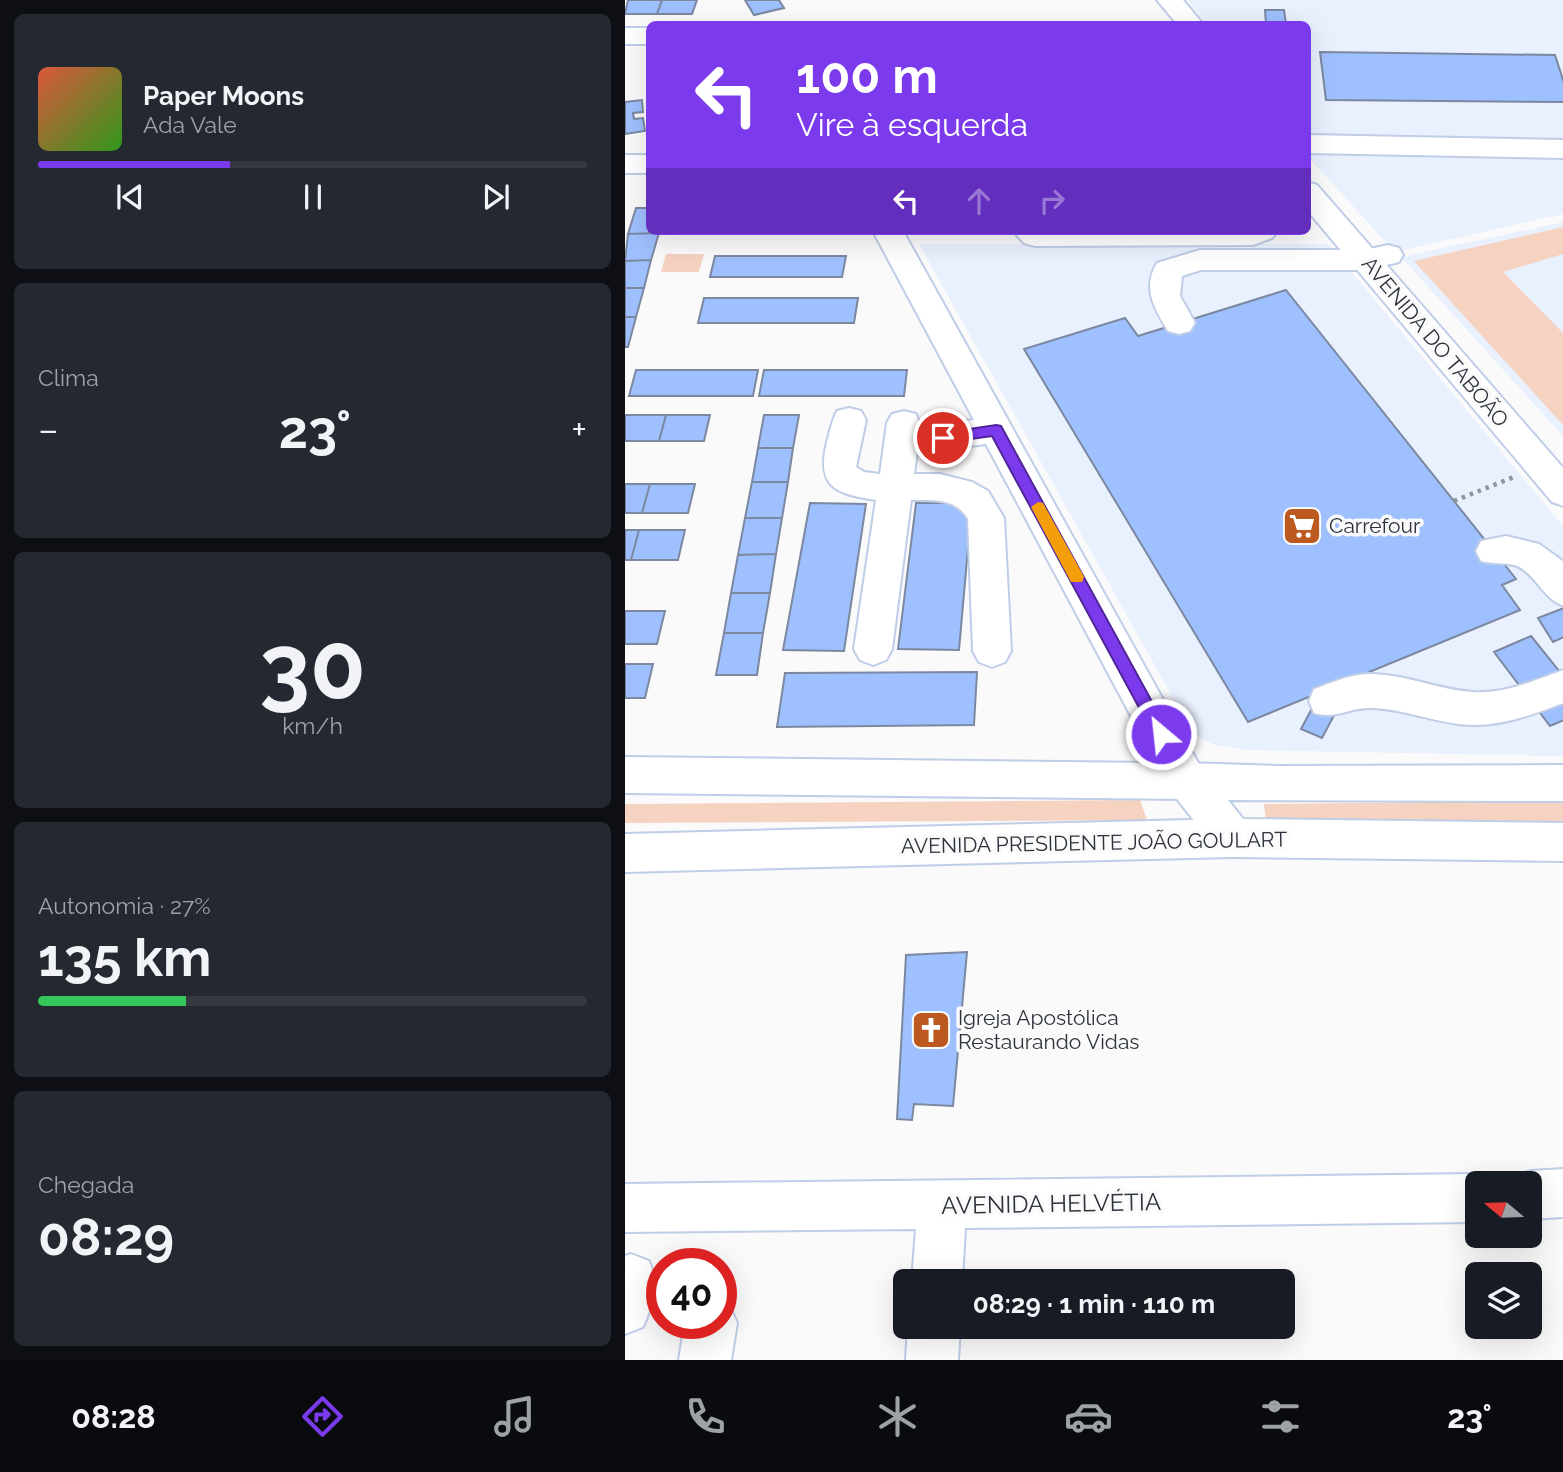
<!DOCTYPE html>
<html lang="pt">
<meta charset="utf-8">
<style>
body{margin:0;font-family:Raleway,sans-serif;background:#242831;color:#f1f3f6;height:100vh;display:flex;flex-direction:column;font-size:26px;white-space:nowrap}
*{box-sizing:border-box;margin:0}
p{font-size:23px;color:#9ea1a6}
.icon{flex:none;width:38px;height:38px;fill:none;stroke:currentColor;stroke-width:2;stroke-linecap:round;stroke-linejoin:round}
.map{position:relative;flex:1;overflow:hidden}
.side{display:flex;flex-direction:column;gap:14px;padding:14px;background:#0d0f14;width:625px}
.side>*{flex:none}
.banner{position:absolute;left:21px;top:21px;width:665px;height:214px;border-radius:10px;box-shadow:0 7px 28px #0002;background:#7c3aed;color:#fff;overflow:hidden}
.needle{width:46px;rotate:289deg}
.fabs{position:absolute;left:840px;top:1171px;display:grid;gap:14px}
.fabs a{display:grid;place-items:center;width:77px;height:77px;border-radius:10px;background:#171b24;box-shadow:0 7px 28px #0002;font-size:35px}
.speed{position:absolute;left:21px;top:1248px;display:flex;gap:14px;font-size:35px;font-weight:700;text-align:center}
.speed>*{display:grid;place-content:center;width:91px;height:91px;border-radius:50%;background:#171b24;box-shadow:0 7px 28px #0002;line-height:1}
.speed .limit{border:10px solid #d22;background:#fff;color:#111}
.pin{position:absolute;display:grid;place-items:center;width:60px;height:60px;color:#fff;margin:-30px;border:4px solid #fff;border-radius:50%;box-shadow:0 2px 7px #0007}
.me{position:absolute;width:77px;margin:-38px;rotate:332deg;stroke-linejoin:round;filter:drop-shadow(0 0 5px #0008)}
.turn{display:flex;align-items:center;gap:24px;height:147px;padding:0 35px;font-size:32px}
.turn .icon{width:91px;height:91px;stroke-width:2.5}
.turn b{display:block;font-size:49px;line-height:60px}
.lanes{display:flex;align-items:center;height:66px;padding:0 35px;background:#0003;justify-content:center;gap:35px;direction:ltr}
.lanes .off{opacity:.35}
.big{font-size:52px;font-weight:700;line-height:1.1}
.side .widget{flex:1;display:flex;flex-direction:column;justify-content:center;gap:10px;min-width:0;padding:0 24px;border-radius:10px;background:#242831}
.side .dial{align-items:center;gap:0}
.dial b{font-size:91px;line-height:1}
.song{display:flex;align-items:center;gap:21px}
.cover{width:84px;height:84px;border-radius:10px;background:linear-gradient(135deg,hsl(10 70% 55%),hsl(110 70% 35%))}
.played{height:7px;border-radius:4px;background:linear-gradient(90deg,#7c3aed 35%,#363941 35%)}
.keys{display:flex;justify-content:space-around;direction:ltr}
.heat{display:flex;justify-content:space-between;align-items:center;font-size:38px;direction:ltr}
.charge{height:10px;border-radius:5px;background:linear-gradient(90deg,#34c759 27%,#363941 0)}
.trip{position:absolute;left:268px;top:1269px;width:402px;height:70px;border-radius:10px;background:#171b24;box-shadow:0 7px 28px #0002;font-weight:700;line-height:70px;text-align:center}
.tab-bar{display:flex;height:112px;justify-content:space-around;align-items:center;background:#090b0e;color:#9ea1a6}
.tab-bar .icon{width:49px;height:49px}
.tab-bar .current{color:#7c3aed}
.tab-bar b{font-size:32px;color:#f1f3f6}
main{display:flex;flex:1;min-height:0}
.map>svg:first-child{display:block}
</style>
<main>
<section class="side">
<div class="widget">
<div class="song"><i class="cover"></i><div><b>Paper Moons</b><p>Ada Vale</p></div></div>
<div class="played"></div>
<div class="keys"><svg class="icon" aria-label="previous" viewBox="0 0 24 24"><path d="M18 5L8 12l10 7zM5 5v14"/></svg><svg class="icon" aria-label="pause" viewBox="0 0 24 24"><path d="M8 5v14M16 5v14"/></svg><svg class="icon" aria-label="next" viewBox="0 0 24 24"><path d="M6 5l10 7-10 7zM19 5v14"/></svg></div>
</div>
<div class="widget"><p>Clima</p>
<div class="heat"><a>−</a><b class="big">23°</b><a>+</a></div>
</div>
<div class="widget dial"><b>30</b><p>km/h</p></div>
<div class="widget"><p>Autonomia · 27%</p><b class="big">135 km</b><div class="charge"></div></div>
<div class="widget"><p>Chegada</p><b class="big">08:29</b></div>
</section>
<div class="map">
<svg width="939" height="1360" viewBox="0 0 939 1360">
<rect width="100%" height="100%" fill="#fafafa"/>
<path fill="#e9f0fe" d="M 563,0 L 938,0 L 938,214 L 770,252 L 683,157 L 682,24 L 582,24 Z
M 938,222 L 938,436 L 776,257 Z
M 294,244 L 703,244 L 938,526 L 938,756 L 620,750 L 590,745 L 571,736 L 562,723 Z"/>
<path fill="#f6d2c1" d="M 938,227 L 938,254 L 878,272 L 938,333 L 938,425 L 789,261 Z
M 41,254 L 79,254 L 74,272 L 36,272 Z
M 515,800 L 522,820 L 0,823 L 0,804 Z
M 938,801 L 938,829 L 642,833 L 639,804 Z"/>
<path fill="#9fc0fe" stroke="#7b88a0" stroke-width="2" d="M 3,0 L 37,0 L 32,14 L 0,14 Z
M 37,0 L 72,0 L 67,14 L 32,14 Z
M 120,0 L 154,0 L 159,8 L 129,15 Z
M 640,10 L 659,10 L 661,24 L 641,24 Z
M 695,52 L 930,55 L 939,83 L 939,102 L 701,100 Z
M 17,100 L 18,112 L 8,113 L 9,119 L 18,118 L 20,131 L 0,134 L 0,102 Z
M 11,208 L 24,208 L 24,231 L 34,231 L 34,233 L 3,234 Z
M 34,233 L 26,260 L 0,261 L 3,234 Z
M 90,256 L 221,256 L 217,277 L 85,277 Z
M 26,260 L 19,288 L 0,288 L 0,261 Z
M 0,288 L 19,288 L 11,317 L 0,317 Z
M 661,290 L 891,579 L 877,585 L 895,610 L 623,722 L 399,349 L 500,318 L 513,336 Z
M 79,298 L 233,298 L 229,323 L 73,323 Z
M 0,317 L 11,317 L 3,347 L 0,347 Z
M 11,370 L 133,370 L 128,396 L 4,396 Z
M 139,370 L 282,370 L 279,396 L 134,396 Z
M 0,415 L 41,415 L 34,441 L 0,441 Z
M 41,415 L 85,415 L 79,441 L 34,441 Z
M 139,415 L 174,415 L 168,448 L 133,448 Z
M 133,448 L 168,448 L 163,482 L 127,482 Z
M 127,482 L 163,482 L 157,518 L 120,518 Z
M 0,484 L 25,484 L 17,513 L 0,513 Z
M 25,484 L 70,484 L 63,513 L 17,513 Z
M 185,503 L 241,504 L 219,651 L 158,650 Z
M 291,503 L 347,503 L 334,650 L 273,649 Z
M 120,518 L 157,518 L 151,554 L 113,555 Z
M 0,530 L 14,530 L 6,560 L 0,560 Z
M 14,530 L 60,530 L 53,560 L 6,560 Z
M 151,554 L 145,593 L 106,593 L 113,555 Z
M 106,593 L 145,593 L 138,633 L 99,633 Z
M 939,608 L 939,637 L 928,642 L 913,618 Z
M 0,611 L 40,611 L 32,644 L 0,644 Z
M 99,633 L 138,633 L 132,675 L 91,675 Z
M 906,636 L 939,677 L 939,720 L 925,726 L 869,652 Z
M 0,664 L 28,664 L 20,698 L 0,698 Z
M 352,672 L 349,725 L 152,727 L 160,673 Z
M 693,697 L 714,706 L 697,738 L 676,729 Z
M 342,952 L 328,1106 L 289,1104 L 287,1120 L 272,1119 L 281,955 Z"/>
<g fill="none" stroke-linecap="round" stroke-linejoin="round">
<g stroke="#bfcde6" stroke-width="4">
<path id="minor" d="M 0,28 L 24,28 L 24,44 L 0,44 Z
M 682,135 L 939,140 L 939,158 L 682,153 Z
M 0,155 L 24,155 L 24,173 L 0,173 Z
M 248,231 L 278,231 L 576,768 L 582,781 L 576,794 L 562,799 L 0,793 L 0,757 L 531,763 L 361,444 L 292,452 L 289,474 L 315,474 L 347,482 L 363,491 L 373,508 L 379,518 L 386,651 L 380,662 L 367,667 L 354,662 L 348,651 L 343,519 C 331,498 308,500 286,500 L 267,649 L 261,660 L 248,665 L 235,660 L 229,649 L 251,500 C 210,494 191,487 202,442 C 205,431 207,421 212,411 L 224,408 L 236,411 L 241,420 L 231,467 L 239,472 L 255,474 L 262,423 L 267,414 L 279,411 L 291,414 L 295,426 L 349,420 Z
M 388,231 L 652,231 L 647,238 L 628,245 L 410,246 L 399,243 Z
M 763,245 L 774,248 L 778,255 L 774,262 L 741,270 L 576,270 L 557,276 L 555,296 L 570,323 L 565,331 L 554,334 L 543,331 C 529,308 517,288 532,263 L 575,250 L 741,250 Z
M 881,536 L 914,544 L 939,562 L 939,606 C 919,599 913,579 896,568 C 885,561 869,565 856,561 L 851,551 L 856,541 Z
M 939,670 L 939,703 C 904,716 870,729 833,724 C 804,720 776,709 747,708 C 724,707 711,720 689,713 L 684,701 L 689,689 C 706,683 723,675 742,674 C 778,673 813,690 849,692 C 880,694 910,680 939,670 Z
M 608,819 L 623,825 L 629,838 L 623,851 L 608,857 L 0,872 L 0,834 Z
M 939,1169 L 939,1217 L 905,1219 L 905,1183 L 886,1183 L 888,1178 L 905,1171 Z
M 852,1174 L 870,1183 L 852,1183 L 852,1222 L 340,1228 L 337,1281 L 287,1281 L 291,1229 L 0,1232 L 0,1184 Z
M 6,1254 L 24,1261 C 34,1286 28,1303 18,1327 L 0,1334 L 0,1256 Z
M 96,1302 L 104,1305 L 112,1323 L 106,1360 L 54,1360 L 60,1323 L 96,1323 Z
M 283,1326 L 335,1326 L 333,1360 L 281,1360 Z"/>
</g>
<g stroke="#bfcde6" stroke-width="4">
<path id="major" d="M 532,0 L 558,0 L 578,24 L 552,24 Z
M 682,182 L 692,185 L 939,469 L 939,506 L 927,502 L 682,210 Z
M 562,763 L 653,766 L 939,765 L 939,801 L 603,800 L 618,819 L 939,823 L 939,861 L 608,857 L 593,851 L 548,794 L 542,781 L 548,768 Z"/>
</g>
<path stroke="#919499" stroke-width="4.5" stroke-dasharray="3.5 5" stroke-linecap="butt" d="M 829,501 L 889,477"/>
<use href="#minor" fill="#fff" fill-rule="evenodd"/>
<use href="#major" fill="#fff" fill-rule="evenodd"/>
</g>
<path fill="#7c3aed" stroke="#51269a" stroke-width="2" d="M 371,425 L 376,426 L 542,729 L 545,734 L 542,739 L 531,739 L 367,436 L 318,443 L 311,438 L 318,433 Z"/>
<path fill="#f59e0b" d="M 413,502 L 418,503 L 457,573 L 459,577 L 457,582 L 446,582 L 406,507 Z"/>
<defs>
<g id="supermarket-square" transform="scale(2.0125)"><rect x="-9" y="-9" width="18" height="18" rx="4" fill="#bc5920" stroke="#fafafa"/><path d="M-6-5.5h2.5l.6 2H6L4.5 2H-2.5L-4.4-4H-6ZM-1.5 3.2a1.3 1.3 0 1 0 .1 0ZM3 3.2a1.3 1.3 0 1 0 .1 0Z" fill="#fff"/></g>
<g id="church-square" transform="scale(2.0125)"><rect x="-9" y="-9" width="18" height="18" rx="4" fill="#bc5920" stroke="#fafafa"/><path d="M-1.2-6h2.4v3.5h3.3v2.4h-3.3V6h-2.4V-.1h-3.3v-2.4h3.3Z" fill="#fff"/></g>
</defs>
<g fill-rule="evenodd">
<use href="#supermarket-square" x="677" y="526"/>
<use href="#church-square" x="306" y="1030"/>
</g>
<g text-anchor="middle" stroke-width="7" stroke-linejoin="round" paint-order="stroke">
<g font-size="21" fill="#2d333d" stroke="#fafafa">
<text transform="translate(810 342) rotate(50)" y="7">AVENIDA DO TABOÃO</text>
<text transform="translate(469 843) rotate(-1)" y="7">AVENIDA PRESIDENTE JOÃO GOULART</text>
</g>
<g font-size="21" fill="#2d333d" stroke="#fafafa" text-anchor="start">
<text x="704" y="533">Carrefour</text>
<text x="333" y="1025">Igreja Apostólica<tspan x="333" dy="24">Restaurando Vidas</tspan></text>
</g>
<g font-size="24" fill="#2d333d" stroke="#fafafa">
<text transform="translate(426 1204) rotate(-1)" y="8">AVENIDA HELVÉTIA</text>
</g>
</g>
</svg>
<div class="fabs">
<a><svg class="needle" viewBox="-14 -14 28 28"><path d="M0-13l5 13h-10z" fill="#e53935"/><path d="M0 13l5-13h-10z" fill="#9ea1a6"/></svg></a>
<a><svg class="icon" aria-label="layers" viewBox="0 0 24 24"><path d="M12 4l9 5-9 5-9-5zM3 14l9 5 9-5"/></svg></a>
</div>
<div class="speed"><div class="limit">40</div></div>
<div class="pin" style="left:318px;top:438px;background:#d93025"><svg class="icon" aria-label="arrive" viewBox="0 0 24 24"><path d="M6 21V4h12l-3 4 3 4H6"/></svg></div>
<svg class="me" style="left:536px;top:734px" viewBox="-20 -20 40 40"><circle r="17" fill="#7c3aed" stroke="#fff" stroke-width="3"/><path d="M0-11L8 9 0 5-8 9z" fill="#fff"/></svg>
<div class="trip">08:29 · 1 min · 110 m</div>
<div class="banner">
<div class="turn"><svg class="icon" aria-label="left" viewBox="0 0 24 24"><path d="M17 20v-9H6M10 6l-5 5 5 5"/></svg><div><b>100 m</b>Vire à esquerda</div></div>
<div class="lanes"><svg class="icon" aria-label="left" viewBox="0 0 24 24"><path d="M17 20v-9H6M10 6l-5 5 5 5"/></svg><svg class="icon off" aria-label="ahead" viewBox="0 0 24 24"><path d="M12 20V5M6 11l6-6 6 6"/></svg><svg class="icon off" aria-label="right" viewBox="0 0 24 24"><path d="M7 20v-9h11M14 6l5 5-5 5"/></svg></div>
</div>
</div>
</main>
<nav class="tab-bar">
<b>08:28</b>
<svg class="icon current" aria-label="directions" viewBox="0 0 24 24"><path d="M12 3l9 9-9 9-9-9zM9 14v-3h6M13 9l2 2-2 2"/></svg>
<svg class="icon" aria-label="music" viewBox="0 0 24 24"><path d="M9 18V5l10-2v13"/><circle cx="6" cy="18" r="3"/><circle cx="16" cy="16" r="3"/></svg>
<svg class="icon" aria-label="phone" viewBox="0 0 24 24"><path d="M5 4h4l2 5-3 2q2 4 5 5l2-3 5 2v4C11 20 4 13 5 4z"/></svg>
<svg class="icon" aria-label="climate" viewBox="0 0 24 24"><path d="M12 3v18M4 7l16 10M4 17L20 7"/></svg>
<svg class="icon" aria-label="car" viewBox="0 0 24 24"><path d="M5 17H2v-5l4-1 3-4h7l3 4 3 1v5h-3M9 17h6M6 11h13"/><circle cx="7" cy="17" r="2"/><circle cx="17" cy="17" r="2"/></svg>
<svg class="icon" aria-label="filters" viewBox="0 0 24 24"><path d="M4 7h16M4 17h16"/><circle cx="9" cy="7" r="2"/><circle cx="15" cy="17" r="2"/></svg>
<b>23°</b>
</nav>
